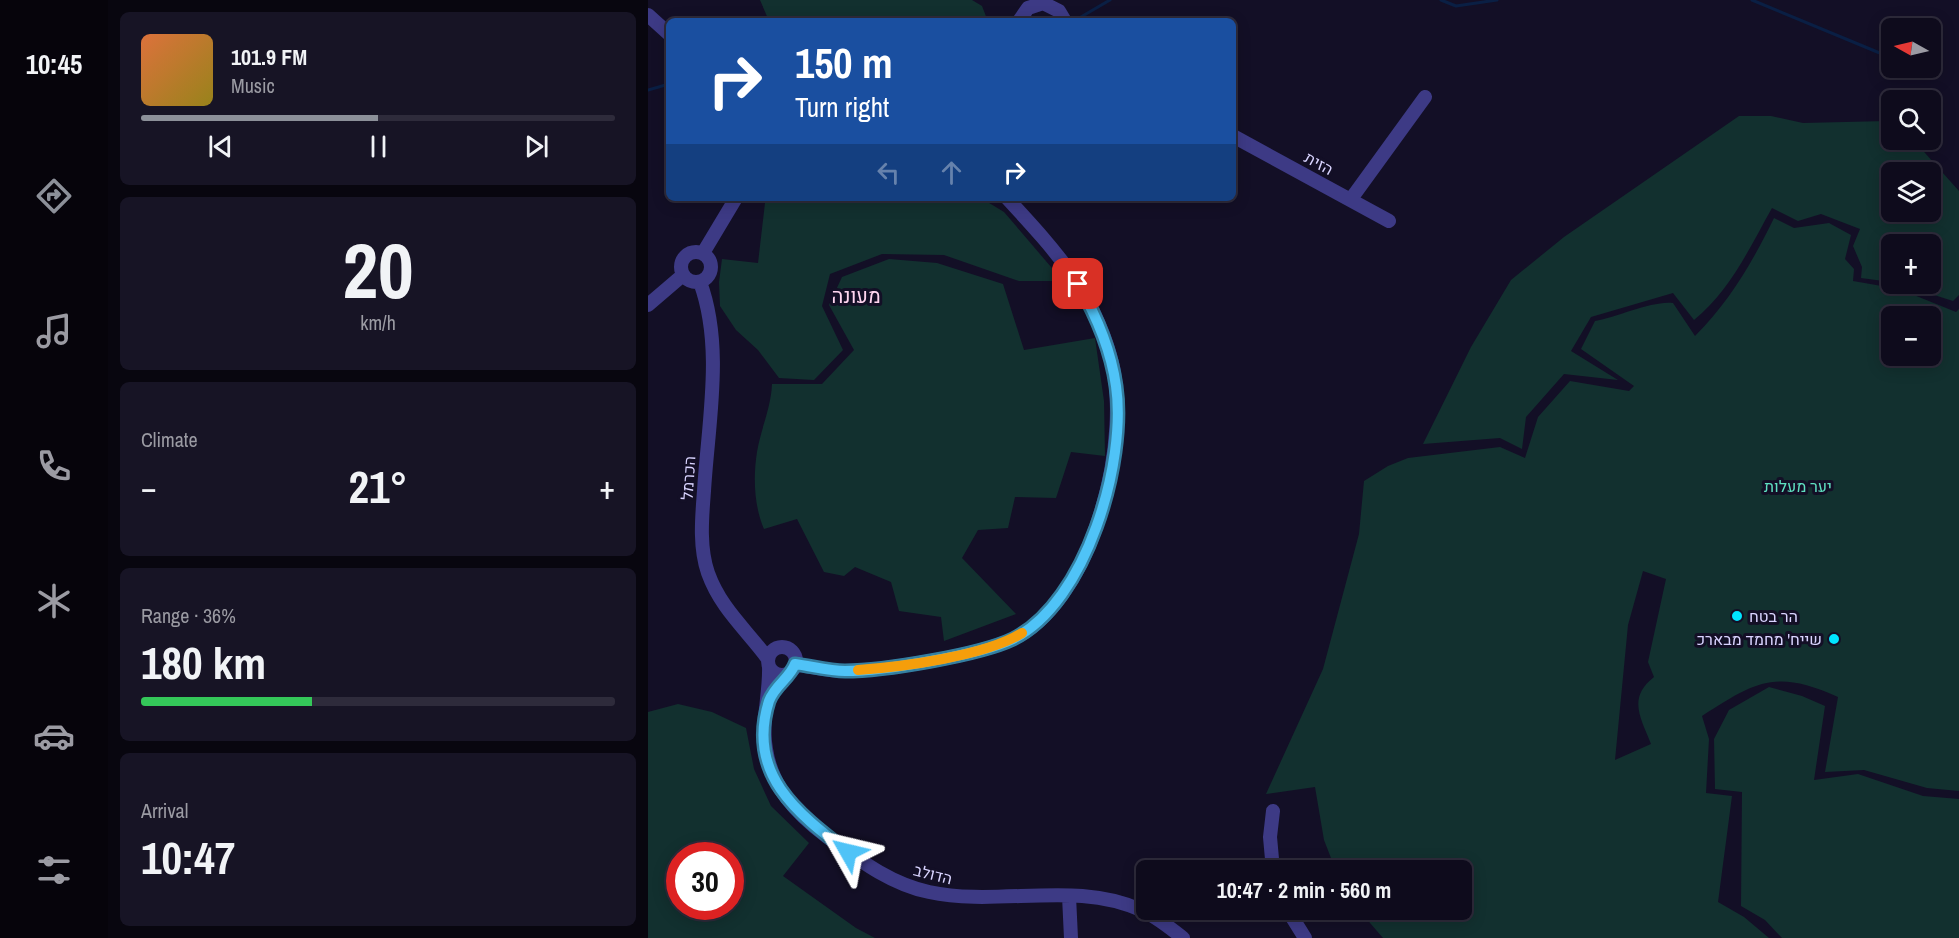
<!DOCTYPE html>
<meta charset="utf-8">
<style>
body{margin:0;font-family:"Archivo Narrow",Heebo,sans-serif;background:#171425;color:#f1f3f6;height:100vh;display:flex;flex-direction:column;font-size:22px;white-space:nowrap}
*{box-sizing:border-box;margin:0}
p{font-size:20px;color:#9b9ba3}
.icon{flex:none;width:33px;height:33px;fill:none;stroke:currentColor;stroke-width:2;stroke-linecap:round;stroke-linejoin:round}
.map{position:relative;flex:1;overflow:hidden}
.drawer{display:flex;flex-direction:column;gap:12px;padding:12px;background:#08060f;width:540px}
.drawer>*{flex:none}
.guide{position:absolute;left:18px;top:18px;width:570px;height:183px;border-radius:9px;box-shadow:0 3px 15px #0003,0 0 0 2px #2e2b3b;background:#1a4fa0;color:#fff;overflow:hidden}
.needle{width:39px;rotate:278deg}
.tools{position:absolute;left:1233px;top:18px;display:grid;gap:12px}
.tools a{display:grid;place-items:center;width:60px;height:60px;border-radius:9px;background:#0e0b1c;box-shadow:0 3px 15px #0003,0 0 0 2px #2e2b3b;font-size:30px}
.speed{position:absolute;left:18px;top:842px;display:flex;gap:12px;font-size:30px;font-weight:700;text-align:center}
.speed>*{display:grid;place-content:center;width:78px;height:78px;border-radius:50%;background:#0e0b1c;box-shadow:0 3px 15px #0003,0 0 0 2px #2e2b3b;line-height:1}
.speed .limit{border:9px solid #d22;background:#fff;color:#111}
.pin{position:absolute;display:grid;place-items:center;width:51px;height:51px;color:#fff;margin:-26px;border-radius:12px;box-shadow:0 3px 9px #0006}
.me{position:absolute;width:66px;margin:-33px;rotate:307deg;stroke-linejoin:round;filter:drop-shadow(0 0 4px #0008)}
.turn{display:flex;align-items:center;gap:21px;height:126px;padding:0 30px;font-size:27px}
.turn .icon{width:78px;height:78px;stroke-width:2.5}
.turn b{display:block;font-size:42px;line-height:51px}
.lanes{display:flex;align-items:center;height:57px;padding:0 30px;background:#0003;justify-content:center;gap:30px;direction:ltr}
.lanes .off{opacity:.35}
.big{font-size:45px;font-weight:800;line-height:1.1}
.drawer .tile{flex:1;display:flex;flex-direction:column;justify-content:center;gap:9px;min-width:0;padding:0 21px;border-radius:9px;background:#171425}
.drawer .dial{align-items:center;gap:0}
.dial b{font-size:78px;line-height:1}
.song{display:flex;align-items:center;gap:18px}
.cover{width:72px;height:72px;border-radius:9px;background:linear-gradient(135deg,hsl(20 70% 55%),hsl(50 70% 35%))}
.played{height:6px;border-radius:3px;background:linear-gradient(90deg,#8c9099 50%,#2e2b3b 50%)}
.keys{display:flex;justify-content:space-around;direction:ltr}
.heat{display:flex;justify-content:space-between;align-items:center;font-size:33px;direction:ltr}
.charge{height:9px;border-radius:4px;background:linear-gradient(90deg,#34c759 36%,#2e2b3b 0)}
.trip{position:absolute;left:488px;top:860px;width:336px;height:60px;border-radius:9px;background:#0e0b1c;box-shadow:0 3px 15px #0003,0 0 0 2px #2e2b3b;font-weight:800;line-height:60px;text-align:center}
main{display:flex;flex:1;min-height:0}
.tabs{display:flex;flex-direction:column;width:108px;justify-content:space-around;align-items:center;background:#06040b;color:#9b9ba3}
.tabs .icon{width:42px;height:42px}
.tabs .selected{color:#8c9099}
.tabs b{font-size:27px;color:#f1f3f6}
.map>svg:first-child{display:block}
</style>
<main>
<nav class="tabs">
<b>10:45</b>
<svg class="icon selected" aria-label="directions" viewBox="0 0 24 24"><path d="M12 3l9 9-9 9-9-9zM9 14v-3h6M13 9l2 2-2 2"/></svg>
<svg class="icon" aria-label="music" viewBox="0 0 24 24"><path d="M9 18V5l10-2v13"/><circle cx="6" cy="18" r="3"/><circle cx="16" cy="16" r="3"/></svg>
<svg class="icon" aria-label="phone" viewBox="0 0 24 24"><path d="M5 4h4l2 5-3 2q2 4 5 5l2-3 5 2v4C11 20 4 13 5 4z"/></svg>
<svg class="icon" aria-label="climate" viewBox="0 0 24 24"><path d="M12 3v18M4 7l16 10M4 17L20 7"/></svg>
<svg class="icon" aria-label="car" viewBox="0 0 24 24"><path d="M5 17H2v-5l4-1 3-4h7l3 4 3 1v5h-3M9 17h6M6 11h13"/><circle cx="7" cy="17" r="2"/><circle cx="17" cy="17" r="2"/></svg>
<svg class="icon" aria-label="filters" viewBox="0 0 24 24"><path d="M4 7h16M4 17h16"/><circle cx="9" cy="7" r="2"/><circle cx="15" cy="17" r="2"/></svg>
</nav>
<section class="drawer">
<div class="tile">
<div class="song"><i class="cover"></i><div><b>101.9 FM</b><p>Music</p></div></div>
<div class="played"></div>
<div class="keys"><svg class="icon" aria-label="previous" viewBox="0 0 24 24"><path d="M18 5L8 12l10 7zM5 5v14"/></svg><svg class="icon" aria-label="pause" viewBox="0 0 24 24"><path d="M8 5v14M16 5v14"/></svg><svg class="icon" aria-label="next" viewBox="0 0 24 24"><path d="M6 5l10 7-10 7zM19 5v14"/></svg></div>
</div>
<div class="tile dial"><b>20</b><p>km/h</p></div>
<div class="tile"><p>Climate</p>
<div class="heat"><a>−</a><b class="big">21°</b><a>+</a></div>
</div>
<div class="tile"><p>Range · 36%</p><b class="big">180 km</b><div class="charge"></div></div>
<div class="tile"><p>Arrival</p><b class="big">10:47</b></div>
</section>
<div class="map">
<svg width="1311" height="938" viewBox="0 0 1311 938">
<rect width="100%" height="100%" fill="#130f26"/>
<path fill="#12302f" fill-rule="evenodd" d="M 112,0 L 324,0 L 334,6 L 339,19 L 121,21 Z
M 1091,116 L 1123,116 L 1155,123 L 1239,121 L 1243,125 L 1244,140 L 1263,140 L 1269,144 L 1311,191 L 1311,295 L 1305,301 L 1252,284 L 1282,284 L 1282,244 L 1244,244 L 1243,282 L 1213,278 L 1214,267 L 1205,246 L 1212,229 L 1173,214 L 1150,221 L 1124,208 C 1102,247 1082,291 1046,320 L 1025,293 L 943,317 L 923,351 L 970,380 L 916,374 L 878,417 L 874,449 L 852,438 L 775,444 L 823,347 L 863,280 L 916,237 ZM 1282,172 L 1282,212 L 1244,212 L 1244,172 Z
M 129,198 L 333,198 L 356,212 L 415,281 L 371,281 L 296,255 L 234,254 L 182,274 L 174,306 L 195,350 L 166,380 L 131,378 L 110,350 L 88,330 L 72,306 L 71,282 L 74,259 L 110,263 L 117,203 Z
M 1126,218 L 1146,228 L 1181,223 L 1203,235 L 1197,259 L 1206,269 L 1205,281 L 1251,289 L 1308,312 L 1311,309 L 1311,791 L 1279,788 L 1216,770 L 1177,772 L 1190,697 C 1128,669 1108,681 1054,716 L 1061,739 L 1058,793 L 1084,796 L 1070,902 L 1096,917 L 1121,938 L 735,938 L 710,909 L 813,909 L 813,870 L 681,870 L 683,858 L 676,840 L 667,787 L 618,794 L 675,669 L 711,534 L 716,481 L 740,466 L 760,458 L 852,447 L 877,458 L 890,417 L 922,381 L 981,391 L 986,386 L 933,349 L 947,321 C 969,317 1006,300 1025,303 L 1047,336 C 1082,301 1105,261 1126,218 ZM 1282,316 L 1282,356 L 1244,356 L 1244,316 ZM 995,571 L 1018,579 L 1000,662 L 1006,677 C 979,698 993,718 1003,744 L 967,760 L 980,625 Z
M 241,259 L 289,263 L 355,284 L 376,350 L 447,338 L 456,401 L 457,456 L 423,452 L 408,498 L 367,497 L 360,528 L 330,530 L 314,558 L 368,614 L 296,641 L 293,617 L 251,611 L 243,582 L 207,567 L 196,576 L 176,572 L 149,519 L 116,529 C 106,506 105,477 109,452 C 113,428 123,408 124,384 L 174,384 L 206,350 L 181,305 L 194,277 Z
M 1121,687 L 1154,696 L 1177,706 L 1166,780 L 1210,774 L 1275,796 L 1311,799 L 1311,938 L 1134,938 L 1117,920 L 1093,906 L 1094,792 L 1067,789 L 1066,739 L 1081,710 Z
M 30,704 L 64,712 L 98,728 L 106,769 L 123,806 L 161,843 L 135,876 L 208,928 L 227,938 L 0,938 L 0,712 ZM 32,855 L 82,855 L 82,906 L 32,906 Z"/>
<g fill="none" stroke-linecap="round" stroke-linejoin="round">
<path stroke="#0a1f44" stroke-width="3" d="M 793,0 L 808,6 L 849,0
M 1104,0 L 1239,56
M 426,21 L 462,0
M 0,90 L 21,84"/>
<path stroke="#3d3a85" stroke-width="14" d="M 0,15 L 21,34
M 371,21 L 380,8 L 395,3 L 411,11 L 417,21
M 585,136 L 741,221
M 703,199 L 777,97
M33 267a15 15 0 1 1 30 0a15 15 0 1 1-30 0Z
M 55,253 L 88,198
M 52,282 C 76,347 60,423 56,491 C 54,517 51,547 60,573 C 73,609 98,629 120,659
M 0,305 L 35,275
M120 661a14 14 0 1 1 28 0a14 14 0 1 1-28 0Z
M 147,664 C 163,667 181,671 197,671 C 235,671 332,655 365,639 C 446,600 486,435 462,355 C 442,287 405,248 359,198
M 121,667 C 122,694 113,722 118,749 C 124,788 148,813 178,836 C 210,859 242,884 281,892 C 351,907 428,880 493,910 C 508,916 522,928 535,938
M 625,870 L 622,837 L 625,811
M 421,896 L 423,938
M 639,909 L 657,938"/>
</g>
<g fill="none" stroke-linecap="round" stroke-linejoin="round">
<g stroke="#337fa1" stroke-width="15">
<path id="route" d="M 200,852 C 149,813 98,774 121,701 C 127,685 142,678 147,664 C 163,666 181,671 197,671 C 235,671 332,655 365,639 C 439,602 479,461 468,386 C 463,350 448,315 430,284"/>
</g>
<use href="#route" stroke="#4fc3f7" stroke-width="10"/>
<path stroke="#f59e0b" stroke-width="10" d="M 210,670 C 253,667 338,656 374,633"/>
</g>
<g fill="#00e5ff" stroke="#130f26" stroke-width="2">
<circle cx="1089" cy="616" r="6"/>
<circle cx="1186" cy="639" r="6"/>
</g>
<g text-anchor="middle" stroke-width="6" stroke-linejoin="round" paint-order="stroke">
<g font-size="16" fill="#d9d4ff" stroke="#130f26">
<text transform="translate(671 163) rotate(29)" y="6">הזית</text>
<text transform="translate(40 478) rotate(-86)" y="6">הכרמל</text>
<text transform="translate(285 874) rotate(14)" y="6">הדולב</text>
</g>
<g font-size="16" fill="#5fe0c0" stroke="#130f26">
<text x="1150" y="492">יער מעלות</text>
</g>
<g font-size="16" fill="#d9d4ff" stroke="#130f26" text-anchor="start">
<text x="1101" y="622">הר בטח</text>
<text x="1174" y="645" text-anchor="end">שייח' מחמד מבארכ</text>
</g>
<g font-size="20" fill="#ffd6f0" stroke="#130f26">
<text x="208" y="303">מעונה</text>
</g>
</g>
</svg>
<div class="tools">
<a><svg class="needle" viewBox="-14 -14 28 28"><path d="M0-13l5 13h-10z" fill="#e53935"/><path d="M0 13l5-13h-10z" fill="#9b9ba3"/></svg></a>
<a><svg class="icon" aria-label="search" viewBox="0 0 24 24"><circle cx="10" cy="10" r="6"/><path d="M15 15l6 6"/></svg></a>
<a><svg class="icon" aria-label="layers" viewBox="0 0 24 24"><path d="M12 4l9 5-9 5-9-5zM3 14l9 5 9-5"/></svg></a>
<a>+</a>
<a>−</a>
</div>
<div class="speed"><div class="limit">30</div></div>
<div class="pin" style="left:430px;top:284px;background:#d93025"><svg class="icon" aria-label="arrive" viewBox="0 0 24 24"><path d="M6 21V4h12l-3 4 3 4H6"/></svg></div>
<svg class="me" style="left:200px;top:852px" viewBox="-20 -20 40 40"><path d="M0-17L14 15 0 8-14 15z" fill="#4fc3f7" stroke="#fff" stroke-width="4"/></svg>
<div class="trip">10:47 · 2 min · 560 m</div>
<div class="guide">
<div class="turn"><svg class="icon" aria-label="right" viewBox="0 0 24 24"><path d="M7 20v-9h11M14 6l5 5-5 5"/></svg><div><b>150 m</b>Turn right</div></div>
<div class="lanes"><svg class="icon off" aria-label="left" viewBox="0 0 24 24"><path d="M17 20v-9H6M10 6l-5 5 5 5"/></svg><svg class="icon off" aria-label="ahead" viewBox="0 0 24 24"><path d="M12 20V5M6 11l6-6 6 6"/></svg><svg class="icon" aria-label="right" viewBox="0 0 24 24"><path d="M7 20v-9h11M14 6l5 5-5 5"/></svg></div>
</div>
</div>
</main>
